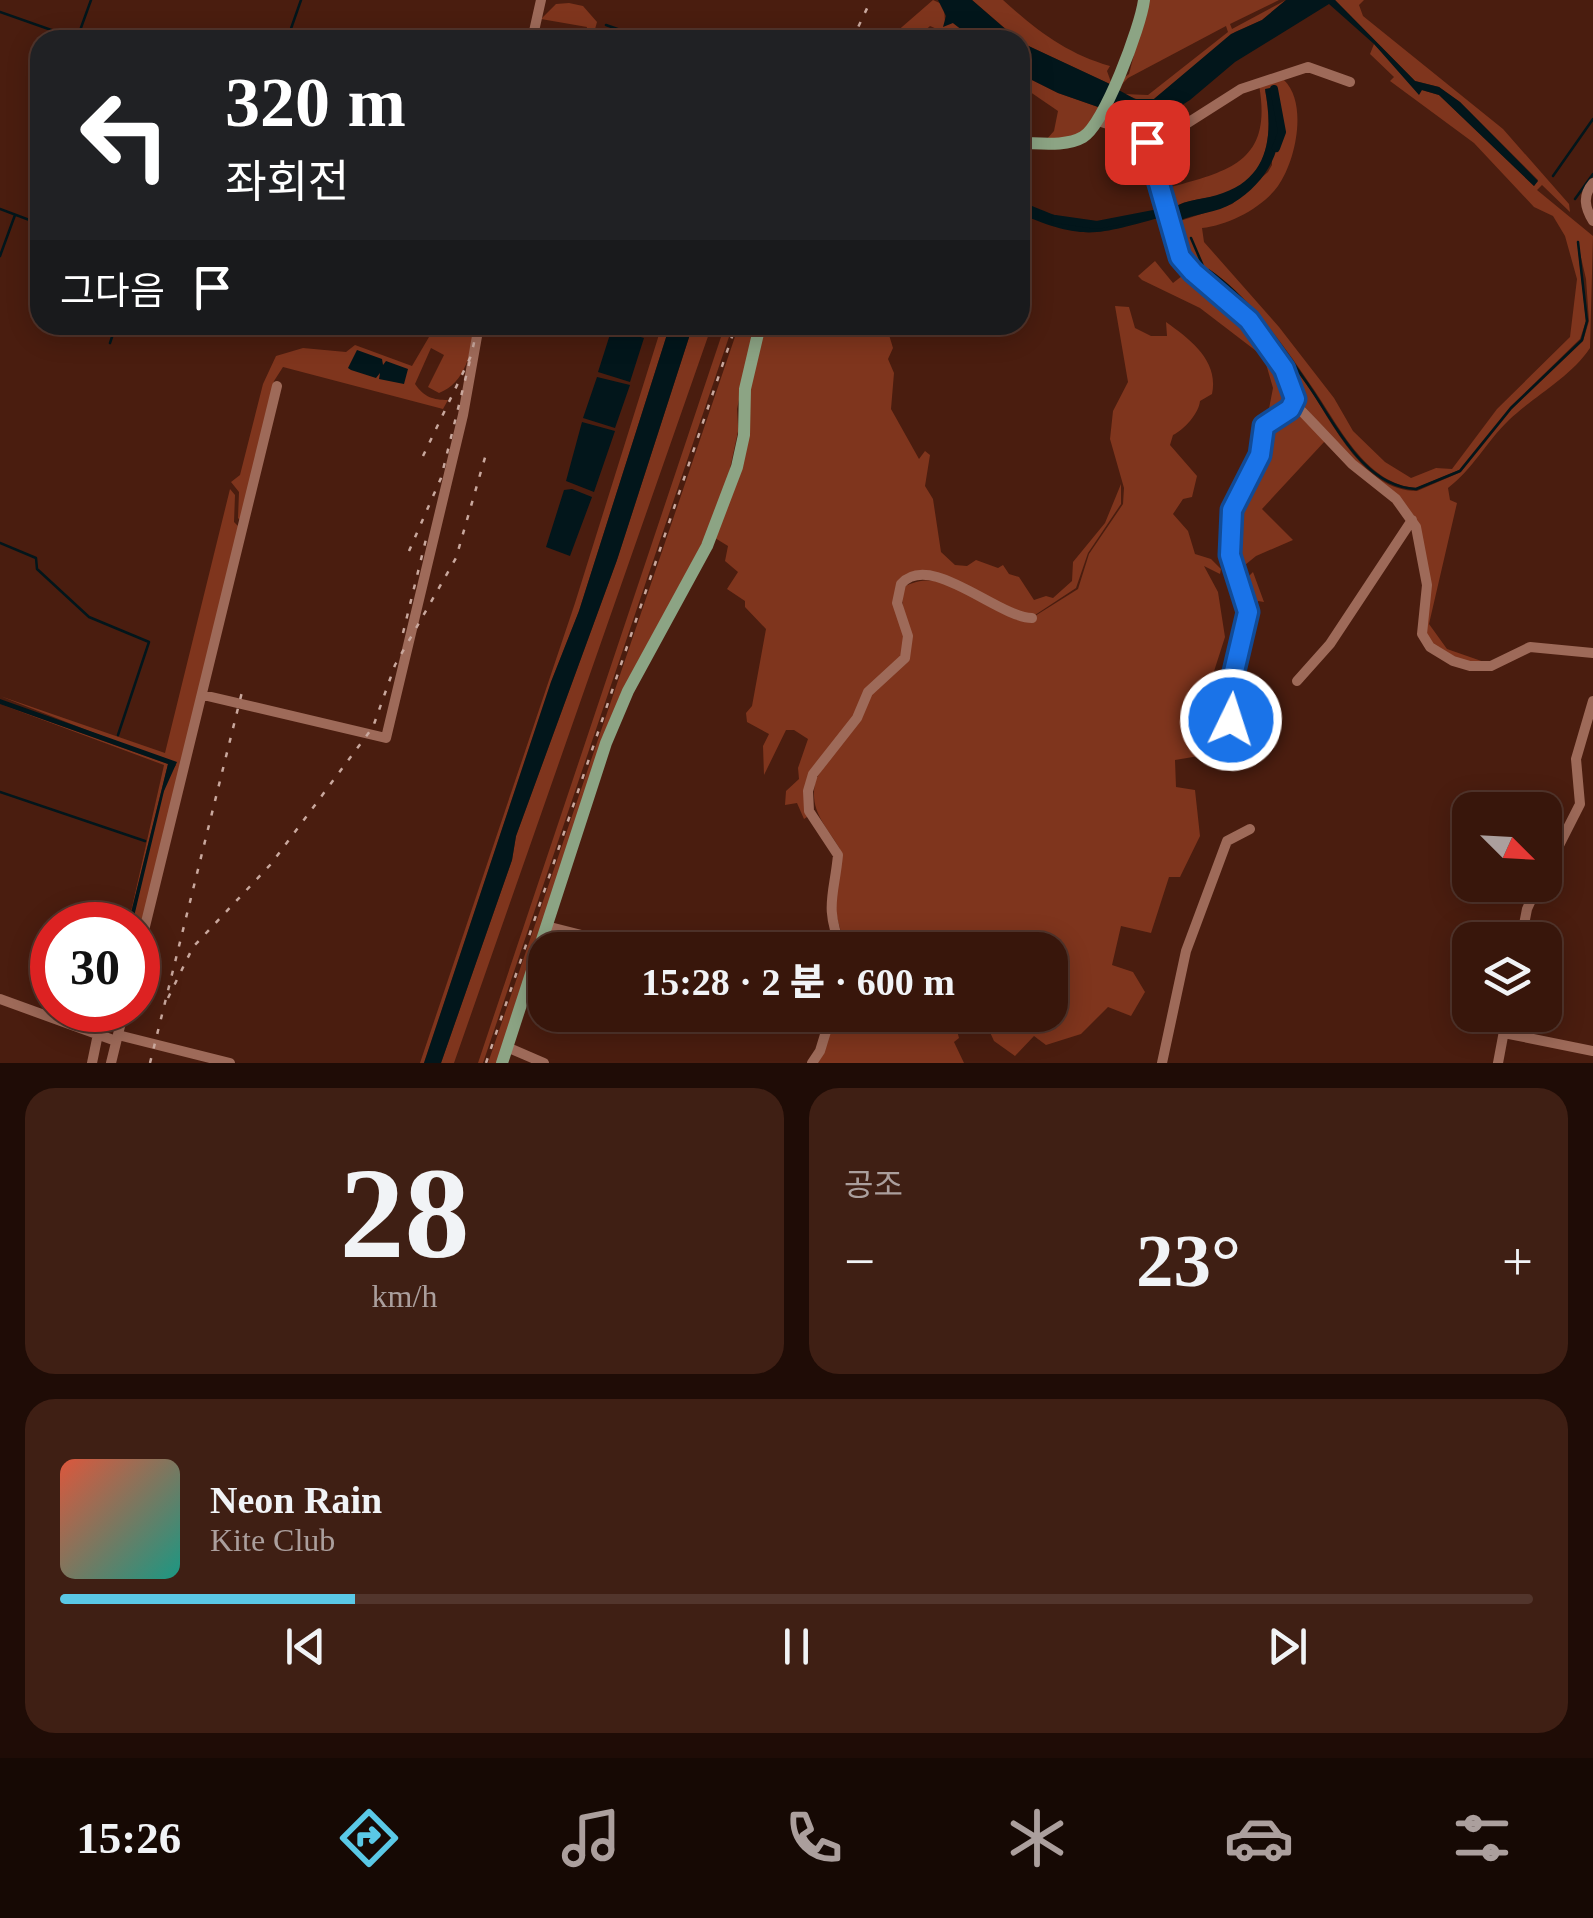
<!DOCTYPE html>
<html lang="ko">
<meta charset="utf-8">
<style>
body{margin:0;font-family:"Times New Roman","Noto Sans KR",serif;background:#3f1f14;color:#f1f3f6;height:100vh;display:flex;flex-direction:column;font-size:38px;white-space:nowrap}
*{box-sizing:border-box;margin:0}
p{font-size:32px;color:#ab9f9d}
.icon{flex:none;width:55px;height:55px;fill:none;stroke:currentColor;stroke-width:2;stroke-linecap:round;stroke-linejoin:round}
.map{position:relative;height:1063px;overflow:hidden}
.sheet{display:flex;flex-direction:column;gap:25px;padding:25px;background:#1f0c06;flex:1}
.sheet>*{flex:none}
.guide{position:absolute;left:30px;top:30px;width:1000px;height:305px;border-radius:30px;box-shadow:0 5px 25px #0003,0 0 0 2px #52352c;background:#202124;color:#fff;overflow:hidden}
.needle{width:65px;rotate:114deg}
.fabs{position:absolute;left:1452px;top:792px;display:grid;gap:20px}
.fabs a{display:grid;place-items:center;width:110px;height:110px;border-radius:20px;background:#38160b;box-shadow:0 5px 25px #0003,0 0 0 2px #52352c;font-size:50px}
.speed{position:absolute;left:30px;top:902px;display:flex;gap:20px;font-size:50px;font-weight:700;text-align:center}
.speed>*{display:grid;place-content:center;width:130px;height:130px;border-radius:50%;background:#38160b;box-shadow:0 5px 25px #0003,0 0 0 2px #52352c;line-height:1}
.speed .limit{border:15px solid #d22;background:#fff;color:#111}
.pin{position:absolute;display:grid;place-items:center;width:85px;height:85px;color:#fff;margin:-42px;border-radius:20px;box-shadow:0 5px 15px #0006}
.me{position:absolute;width:110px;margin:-55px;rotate:4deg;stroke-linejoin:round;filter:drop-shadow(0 0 8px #0008)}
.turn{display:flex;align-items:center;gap:35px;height:210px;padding:0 30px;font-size:45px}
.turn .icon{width:130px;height:130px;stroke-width:2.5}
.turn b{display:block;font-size:70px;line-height:85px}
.then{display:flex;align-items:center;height:95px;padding:0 30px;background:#0003;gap:20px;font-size:38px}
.big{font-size:75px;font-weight:800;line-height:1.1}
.sheet .widget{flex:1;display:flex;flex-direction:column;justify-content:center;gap:15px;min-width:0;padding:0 35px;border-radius:30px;background:#3f1f14}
.sheet .dial{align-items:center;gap:0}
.dial b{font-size:130px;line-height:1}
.song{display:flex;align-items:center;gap:30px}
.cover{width:120px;height:120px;border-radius:15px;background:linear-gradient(135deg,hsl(10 70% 55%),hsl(170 70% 35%))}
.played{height:10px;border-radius:5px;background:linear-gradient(90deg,#5ac8e6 20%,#52352c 20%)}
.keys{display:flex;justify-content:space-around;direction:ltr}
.heat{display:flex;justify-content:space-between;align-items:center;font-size:55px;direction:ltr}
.sheet .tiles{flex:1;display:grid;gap:25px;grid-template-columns:1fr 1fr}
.widget:last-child{grid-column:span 2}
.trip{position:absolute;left:528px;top:932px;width:540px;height:100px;border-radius:30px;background:#38160b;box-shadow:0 5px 25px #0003,0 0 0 2px #52352c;font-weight:800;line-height:100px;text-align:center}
.menu{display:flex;height:160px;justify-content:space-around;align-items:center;background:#160904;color:#ab9f9d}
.menu .icon{width:70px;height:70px}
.menu .current{color:#5ac8e6}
.menu b{font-size:45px;color:#f1f3f6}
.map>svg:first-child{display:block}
</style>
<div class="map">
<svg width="1593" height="1063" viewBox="0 0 1593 1063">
<rect width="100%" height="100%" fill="#4a1d0f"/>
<path fill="#7f351d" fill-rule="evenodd" d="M 933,0 L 944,5 L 945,23 L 953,23 L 975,40 L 962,40 L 930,26 L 915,40 L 887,40 Z
M 972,0 L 1003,0 C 1036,30 1067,54 1110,66 L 1107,71 L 1112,85 L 1022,43 Z
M 1148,0 L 1279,0 L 1230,24 L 1232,29 L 1286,0 L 1262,20 L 1235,32 L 1154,99 L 1142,101 L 1123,94 L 1148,95 L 1228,32 L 1226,26 L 1128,78 L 1116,90 L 1118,82 L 1129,74 Z
M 1335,0 L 1364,0 L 1359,5 L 1363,16 L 1503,129 L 1569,204 L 1570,212 L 1542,185 L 1537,190 L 1593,236 L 1590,348 C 1570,378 1534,396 1509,420 C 1486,442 1473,469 1448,488 L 1450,500 L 1457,503 L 1429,624 L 1447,649 L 1490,664 L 1461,662 L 1426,640 L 1420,530 L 1330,436 L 1299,400 L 1280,359 L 1179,250 L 1174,216 L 1180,221 L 1232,204 L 1268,172 L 1272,165 L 1272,95 L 1265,90 C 1273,131 1271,178 1223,194 C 1205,200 1188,198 1171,209 L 1168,188 C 1228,171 1273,163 1259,85 L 1284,80 C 1308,103 1296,161 1278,186 C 1262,208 1229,225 1202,228 L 1204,242 L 1279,327 L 1334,398 L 1353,431 L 1385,462 L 1411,478 L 1436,468 L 1452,469 L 1497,409 L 1570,337 L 1577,279 L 1565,236 L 1553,216 L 1534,207 L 1474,143 L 1390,81 L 1394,77 L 1370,54 L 1374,44 L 1418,89 L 1439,95 L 1534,186 L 1538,180 L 1460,102 L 1439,87 L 1415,81 ZM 1577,240 L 1586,279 L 1589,321 L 1583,341 L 1512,409 L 1461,472 L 1417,491 C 1364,491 1334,425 1309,388 C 1281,349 1248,299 1208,272 L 1209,269 C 1250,297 1285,347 1312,387 C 1338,424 1365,484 1416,488 L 1459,470 L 1510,407 L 1580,339 L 1586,321 Z
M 569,3 L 583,6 L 597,22 L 592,40 L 584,40 L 587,27 L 541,19 L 556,4 Z
M 1020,74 L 1058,93 L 1101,108 L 1082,135 L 1046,140 L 1054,131 L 1058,111 L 1020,85 Z
M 1155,261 L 1173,283 L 1187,272 L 1226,300 L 1279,364 L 1291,405 L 1267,419 L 1273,388 L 1264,357 L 1200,308 L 1142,280 L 1138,276 Z
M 1115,306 L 1129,307 L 1135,328 L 1151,336 L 1167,336 L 1166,322 C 1191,340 1219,361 1212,394 L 1200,401 C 1199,413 1184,430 1173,435 L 1170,445 L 1197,476 L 1192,497 L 1183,499 L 1173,514 L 1188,531 L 1195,554 L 1211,559 L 1221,569 L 1220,574 L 1204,566 L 1218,592 L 1225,637 L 1209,687 L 1205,755 L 1175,760 L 1176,787 L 1195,790 L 1200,836 L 1180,877 L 1169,877 L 1151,933 L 1121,926 L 1112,965 L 1133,972 L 1145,992 L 1131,1016 L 1108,1007 L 1081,1034 L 1046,1045 L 1034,1036 L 1015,1056 L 994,1041 L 982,1015 L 1050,1015 L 1050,950 L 846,950 L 833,903 L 840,849 C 825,824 808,810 816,779 L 869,694 L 906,660 L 900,604 L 904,587 C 942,565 993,605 1027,621 L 1078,589 L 1089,554 L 1123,504 L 1124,488 L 1110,439 L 1113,411 L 1128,382 Z
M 436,325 L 476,325 C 471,351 466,383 439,393 L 428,387 L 444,355 L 431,348 L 415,384 C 424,397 433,400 448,400 L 443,409 L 283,367 L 274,381 L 241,521 L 238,518 L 239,492 L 231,482 L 240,475 L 263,384 L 276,356 L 303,348 L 346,352 L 355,345 L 412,366 Z
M 662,325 L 670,325 L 579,611 L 551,682 L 424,1063 L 420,1063 L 575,603 Z
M 693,325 L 712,325 L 454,1063 L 441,1063 L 512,860 L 516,836 L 617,560 Z
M 725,325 L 733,325 L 483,1063 L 478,1063 Z
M 739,325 L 755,325 L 737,409 L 739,441 L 714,523 L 641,660 L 498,1063 L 488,1063 Z
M 761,325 L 886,325 L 893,348 L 888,359 L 894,373 L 891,409 L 919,459 L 925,451 L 930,455 L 925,486 L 933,499 L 941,552 L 955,565 L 967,566 L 976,560 L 998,568 L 1003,565 L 1009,574 L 1019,577 L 1034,600 L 1046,596 L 1053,598 L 1072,581 L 1073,562 L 1105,523 L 1121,484 L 1121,504 L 1088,553 L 1076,588 L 1032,617 L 923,575 L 901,584 L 906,652 L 879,680 L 812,774 L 810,815 L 804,819 L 797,803 L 785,805 L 786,791 L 799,779 L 798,768 L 808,739 L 794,730 L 786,730 L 764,775 L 763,746 L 769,734 L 747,722 L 746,713 L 752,706 L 766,629 L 745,607 L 745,601 L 727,589 L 738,572 L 725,561 L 728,546 L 715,538 Z
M 1302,411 L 1325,441 L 1262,509 L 1293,540 L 1256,556 L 1245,565 L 1249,576 L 1253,572 L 1264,602 L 1258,601 L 1257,626 L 1251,632 L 1251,599 L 1234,559 L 1236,506 L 1265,457 L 1269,429 L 1280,419 Z
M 230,489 L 235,495 L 234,522 L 239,527 L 138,941 L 138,925 L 132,925 C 139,895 160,781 176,765 L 0,696 L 165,753 Z
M 0,704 L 168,764 L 128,925 L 164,765 Z
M 834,1015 L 969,1015 L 954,1020 L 959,1038 L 954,1042 L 964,1063 L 816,1063 Z"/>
<path fill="#02161b" d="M 938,0 L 972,0 L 1018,40 L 975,40 L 953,23 L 943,27 L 946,16 Z
M 1286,0 L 1335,0 L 1415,81 L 1439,87 L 1460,102 L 1538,181 L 1534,186 L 1439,95 L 1422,90 L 1419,95 L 1374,44 L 1329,4 L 1235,62 L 1190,100 L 1154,123 L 1107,107 L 1115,88 L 1135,99 L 1154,99 L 1231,34 L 1262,20 Z
M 1020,42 L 1112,85 L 1101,108 L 1058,93 L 1020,74 Z
M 1270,88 C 1294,129 1274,179 1233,203 C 1217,213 1196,213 1179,221 L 1171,209 C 1188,198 1205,200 1223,193 C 1271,176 1273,132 1265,89 Z
M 1020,201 C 1087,229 1095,232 1166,210 L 1167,216 C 1098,233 1090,243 1020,214 Z
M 670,325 L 693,325 L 617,560 L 516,836 L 512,860 L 441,1063 L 424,1063 L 551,682 L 579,611 Z
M 612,328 L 644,338 L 630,382 L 598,372 Z
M 357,350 L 382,359 L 383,365 L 386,361 L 408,369 L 404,384 L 379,379 L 380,373 L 376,378 L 351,370 L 348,368 Z
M 597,377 L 630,385 L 615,428 L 583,418 Z
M 582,422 L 615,431 L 594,492 L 566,481 Z
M 572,489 L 592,497 L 570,556 L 546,547 L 564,490 Z
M 0,699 L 177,762 L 164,791 L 132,925 L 128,925 L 168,764 L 0,704 Z"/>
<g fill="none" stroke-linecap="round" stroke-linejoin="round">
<path stroke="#02161b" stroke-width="2.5" d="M 0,12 L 77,39
M 606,25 L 649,40
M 78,36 L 91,0
M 287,40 L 301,0
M 1553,176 L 1593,119
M 1575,199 L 1593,174
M 0,209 L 40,224
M 1191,238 L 1203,266
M 0,256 L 15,215
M 1208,270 C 1248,297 1282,347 1309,386 C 1335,423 1363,487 1416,489 L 1460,471 L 1511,408 L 1582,340 L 1587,321 L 1578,242
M 110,343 L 116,325
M 0,543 L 36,558 L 37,569 L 89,617 L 149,642 L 118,735
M 0,792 L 145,841"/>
<path stroke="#02161b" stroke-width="8" d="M 1274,89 L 1282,132 L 1276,148
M 1055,219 L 1097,225 L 1159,213"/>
<path stroke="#9e6a59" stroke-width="10" d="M 532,40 L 541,0
M 1098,121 L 1130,131 L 1147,142 L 1180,257 L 1193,272 L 1234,304 L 1258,332 L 1284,369 L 1295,404 L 1264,426 L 1260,455 L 1232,510 L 1230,555 L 1248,612 L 1231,693 L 1231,719 L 1237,731
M 1147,142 L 1186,124 L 1241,89 L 1308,67 L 1350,82
M 1593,183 C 1582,196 1585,208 1593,221
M 1295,404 L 1352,464 L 1396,499 L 1416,527 L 1427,585 L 1422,634 L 1430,647 L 1453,661 L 1470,666 L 1491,666 L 1530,647 L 1593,653
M 1297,681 L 1330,644 L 1412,520
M 203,695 L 386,738 L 463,415 L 479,325
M 1545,873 L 1580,804 L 1576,759 L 1593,701
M 546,926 L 641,950
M 1521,940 L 1527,909 L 1538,885
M 842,950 C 824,906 834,897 838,855 L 809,811 L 808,791 L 813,774 L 857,718 L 868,692 L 905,658 L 908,636 L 897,603 L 901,584 C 930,551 997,617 1032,618
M 138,955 L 277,386
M 0,999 L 116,1041
M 1504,1033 L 1593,1051
M 118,1035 L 230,1063
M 507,1047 L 544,1063
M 92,1063 L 98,1034
M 111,1063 L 124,1010
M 812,1063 L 820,1051 L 831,1015
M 1162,1063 L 1186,951 L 1227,841 L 1250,829
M 1498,1063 L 1507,1015"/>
<path stroke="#8ca484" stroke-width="12" d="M 1020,143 C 1039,143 1066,147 1083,137 C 1104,125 1141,26 1144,0
M 502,1063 L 606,743 L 628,691 L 707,546 L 737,467 L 744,435 L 745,389 L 760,325"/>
<path stroke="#c9a89e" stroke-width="2.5" stroke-dasharray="5 10" stroke-linecap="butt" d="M 852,40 L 871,0
M 423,456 L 471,356 L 478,325
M 409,551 L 441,478 L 471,356
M 403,633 L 428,531
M 168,998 L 193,947 L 271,864 L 373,727 L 395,665 L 456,558 L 486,454
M 150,1063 L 242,692
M 486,1063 L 736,325"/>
</g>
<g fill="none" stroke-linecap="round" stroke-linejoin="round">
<g stroke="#114b97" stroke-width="25">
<path id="route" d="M 1147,142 L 1180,257 L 1193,272 L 1249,320 L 1284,369 L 1295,399 L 1290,409 L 1264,426 L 1260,455 L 1232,510 L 1230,555 L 1248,612 L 1232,680 L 1231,720"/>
</g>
<use href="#route" stroke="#1a73e8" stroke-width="18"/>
</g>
</svg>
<div class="fabs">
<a><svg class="needle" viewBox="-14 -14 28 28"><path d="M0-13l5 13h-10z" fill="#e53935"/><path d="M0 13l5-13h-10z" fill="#ab9f9d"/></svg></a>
<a><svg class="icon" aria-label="layers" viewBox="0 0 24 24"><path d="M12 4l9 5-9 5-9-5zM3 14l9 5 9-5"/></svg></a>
</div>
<div class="speed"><div class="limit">30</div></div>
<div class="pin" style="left:1147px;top:142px;background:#d93025"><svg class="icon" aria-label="arrive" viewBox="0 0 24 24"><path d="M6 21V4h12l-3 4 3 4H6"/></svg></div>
<svg class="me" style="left:1231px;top:720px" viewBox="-20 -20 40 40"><circle r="17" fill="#1a73e8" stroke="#fff" stroke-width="3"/><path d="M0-11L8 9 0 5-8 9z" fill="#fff"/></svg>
<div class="trip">15:28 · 2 분 · 600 m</div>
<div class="guide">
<div class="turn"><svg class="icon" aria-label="left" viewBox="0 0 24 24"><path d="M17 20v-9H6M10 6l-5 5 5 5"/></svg><div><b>320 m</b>좌회전</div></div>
<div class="then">그다음<svg class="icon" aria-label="arrive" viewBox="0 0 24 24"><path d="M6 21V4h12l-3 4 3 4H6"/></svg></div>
</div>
</div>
<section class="sheet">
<div class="tiles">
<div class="widget dial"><b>28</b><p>km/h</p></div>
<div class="widget"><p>공조</p>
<div class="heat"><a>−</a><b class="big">23°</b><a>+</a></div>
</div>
<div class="widget">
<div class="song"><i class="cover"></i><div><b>Neon Rain</b><p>Kite Club</p></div></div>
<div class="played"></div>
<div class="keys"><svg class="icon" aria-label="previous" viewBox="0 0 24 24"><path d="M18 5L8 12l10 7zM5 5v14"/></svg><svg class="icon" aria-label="pause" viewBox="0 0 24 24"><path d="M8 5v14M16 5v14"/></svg><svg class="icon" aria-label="next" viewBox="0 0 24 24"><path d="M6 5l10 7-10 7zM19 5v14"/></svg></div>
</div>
</div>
</section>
<nav class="menu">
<b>15:26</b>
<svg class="icon current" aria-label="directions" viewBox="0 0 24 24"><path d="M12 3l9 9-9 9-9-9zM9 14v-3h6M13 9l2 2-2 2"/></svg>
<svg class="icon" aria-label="music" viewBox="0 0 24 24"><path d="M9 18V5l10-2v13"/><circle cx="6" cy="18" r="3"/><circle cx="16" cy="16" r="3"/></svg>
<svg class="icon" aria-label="phone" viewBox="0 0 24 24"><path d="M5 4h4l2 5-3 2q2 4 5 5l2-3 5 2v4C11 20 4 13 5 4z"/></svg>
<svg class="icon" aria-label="climate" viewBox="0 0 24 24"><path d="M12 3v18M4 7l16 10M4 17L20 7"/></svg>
<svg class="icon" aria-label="car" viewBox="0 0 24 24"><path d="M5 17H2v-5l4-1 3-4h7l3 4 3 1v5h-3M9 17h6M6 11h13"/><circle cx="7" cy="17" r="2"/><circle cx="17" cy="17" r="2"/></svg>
<svg class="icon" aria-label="filters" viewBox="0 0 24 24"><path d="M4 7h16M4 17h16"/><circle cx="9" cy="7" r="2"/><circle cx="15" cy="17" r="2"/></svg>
</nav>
